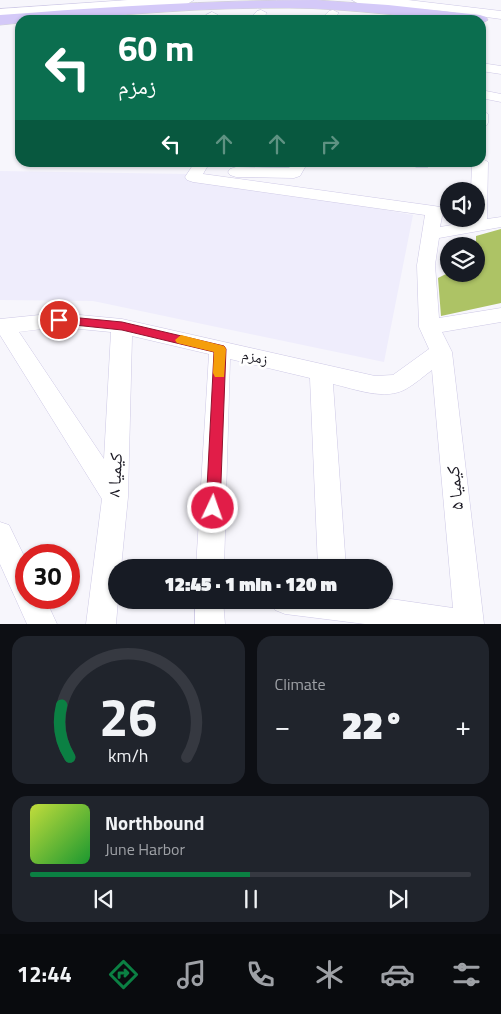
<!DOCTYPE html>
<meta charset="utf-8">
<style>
body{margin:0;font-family:"Titillium Web","Noto Naskh Arabic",sans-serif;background:#20242c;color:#f1f3f6;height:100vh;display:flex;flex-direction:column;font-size:19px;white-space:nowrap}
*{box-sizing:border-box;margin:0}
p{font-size:16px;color:#9ea1a6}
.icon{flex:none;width:28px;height:28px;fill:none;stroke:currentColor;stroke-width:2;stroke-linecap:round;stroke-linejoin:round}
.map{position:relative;height:624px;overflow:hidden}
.details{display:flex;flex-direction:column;gap:12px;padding:12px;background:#0d0f14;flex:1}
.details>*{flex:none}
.guide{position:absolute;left:15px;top:15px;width:471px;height:152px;border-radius:15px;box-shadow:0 1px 4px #0004;background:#0b6e4f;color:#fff;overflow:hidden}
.fabs{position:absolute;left:440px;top:182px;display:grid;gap:10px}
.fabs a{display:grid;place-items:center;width:45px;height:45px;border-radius:50%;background:#171b24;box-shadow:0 1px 4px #0004;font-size:25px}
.speed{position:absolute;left:15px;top:544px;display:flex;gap:10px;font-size:25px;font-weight:700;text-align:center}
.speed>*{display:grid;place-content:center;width:65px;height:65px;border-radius:50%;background:#171b24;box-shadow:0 1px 4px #0004;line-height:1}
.speed .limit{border:8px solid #d22;background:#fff;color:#111}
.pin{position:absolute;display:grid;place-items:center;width:42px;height:42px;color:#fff;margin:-21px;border:2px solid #fff;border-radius:50%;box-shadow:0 1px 5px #0007}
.me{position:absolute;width:55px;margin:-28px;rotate:3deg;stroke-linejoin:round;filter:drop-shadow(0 0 4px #0008)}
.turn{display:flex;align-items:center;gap:18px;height:105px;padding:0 20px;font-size:22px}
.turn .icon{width:65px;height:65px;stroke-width:2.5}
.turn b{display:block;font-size:35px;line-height:42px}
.lanes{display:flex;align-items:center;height:48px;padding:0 20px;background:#0003;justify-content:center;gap:25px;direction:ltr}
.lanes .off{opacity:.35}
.big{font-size:38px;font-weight:800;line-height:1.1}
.details .widget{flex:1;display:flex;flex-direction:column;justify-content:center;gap:8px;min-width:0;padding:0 18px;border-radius:15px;background:#20242c}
.details .dial{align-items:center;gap:0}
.dial svg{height:130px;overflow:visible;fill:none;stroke:#363941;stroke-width:7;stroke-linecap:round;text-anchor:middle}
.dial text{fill:#f1f3f6;stroke:none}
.song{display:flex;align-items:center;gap:15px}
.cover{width:60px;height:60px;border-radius:8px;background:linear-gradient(135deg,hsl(70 70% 55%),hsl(130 70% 35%))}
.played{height:5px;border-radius:2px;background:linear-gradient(90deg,#0b8043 50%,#363941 50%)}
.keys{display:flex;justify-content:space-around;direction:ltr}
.heat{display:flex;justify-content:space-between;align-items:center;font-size:28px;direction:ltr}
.details .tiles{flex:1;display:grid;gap:12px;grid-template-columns:1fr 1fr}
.widget:last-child{grid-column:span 2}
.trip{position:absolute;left:108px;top:559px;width:285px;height:50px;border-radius:25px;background:#171b24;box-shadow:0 1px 4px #0004;font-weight:800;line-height:50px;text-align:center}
.tabs{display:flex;height:80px;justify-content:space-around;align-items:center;background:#090b0e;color:#9ea1a6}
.tabs .icon{width:35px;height:35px}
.tabs .current{color:#0b8043}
.tabs b{font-size:22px;color:#f1f3f6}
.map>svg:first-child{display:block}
</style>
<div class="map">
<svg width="501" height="624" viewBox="0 0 501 624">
<rect width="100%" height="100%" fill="#f7f6fc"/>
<path fill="#efedfc" d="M 0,171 L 188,174 L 413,215 L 384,362 L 93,301 L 0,300 Z"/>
<path fill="#adc365" d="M 501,229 L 501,303 L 441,316 L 438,278 L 446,274 L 476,274 L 476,236 Z"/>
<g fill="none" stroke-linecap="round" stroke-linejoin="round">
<g stroke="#cdc8e5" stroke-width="1">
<path id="minor" d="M 261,10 L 267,13 L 261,20 L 249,20 L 257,11 Z
M 333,10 L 339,13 L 332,20 L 320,20 L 329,11 Z
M 212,12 L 218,15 L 218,20 L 206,20 L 206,15 Z
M 481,63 L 501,66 L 501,74 L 481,71 Z
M 481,90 L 501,94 L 501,102 L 481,98 Z
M 481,110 L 488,114 L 488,123 L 486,126 L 481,127 Z
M 481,158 L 488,162 L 487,219 L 501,217 L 501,227 L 439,238 L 435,265 L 439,318 L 501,308 L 501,322 L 442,332 L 452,352 L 484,624 L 365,624 L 285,614 L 275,610 L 271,600 L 384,600 L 384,598 L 453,608 L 432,370 C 424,376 415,384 406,389 C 385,401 355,389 333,384 L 346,568 L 318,568 L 310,378 L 230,359 L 224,568 L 196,568 L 209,354 L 132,336 L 128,497 L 121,568 L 116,568 L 116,600 L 118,600 L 116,624 L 86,624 L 102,499 L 0,335 L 0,319 L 59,313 L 122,319 L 375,376 L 393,375 L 429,349 L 419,327 L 417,265 L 425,215 L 193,182 L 187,180 L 185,177 L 195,162 L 210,162 L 203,174 L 434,206 L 440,207 L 443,211 L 440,227 L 469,222 L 470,219 L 476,219 L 476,191 L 471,191 L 472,162 L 481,162 ZM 59,327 L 111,332 L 104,459 L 19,332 Z
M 293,162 L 308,162 L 300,176 L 294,178 L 236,177 L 230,175 L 228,172 L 230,169 L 236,167 L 289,168 Z
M 414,162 L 430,162 L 428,167 L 416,167 Z
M 0,522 L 9,525 L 26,560 L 26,598 L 45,598 L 57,624 L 27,624 L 0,564 Z
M 195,600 L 223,600 L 225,624 L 195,624 Z"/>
</g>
<g stroke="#cdc8e5" stroke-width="1">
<path id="tertiary" d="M 128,0 L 194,0 L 187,4 L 0,17 L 0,9 Z
M 352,0 L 408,0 L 501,11 L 501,19 L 442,11 L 359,4 Z"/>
</g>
<g stroke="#d1d1d3" stroke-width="1">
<path id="primary" d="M 316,0 L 388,5 L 480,15 L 486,17 L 488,20 L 481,24 L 481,20 C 417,20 353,8 289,8 C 247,8 205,9 164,12 C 116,15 68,20 20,20 L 20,23 L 0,25 L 0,15 C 105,7 210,0 316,0 Z"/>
</g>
<use href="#minor" fill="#fff" fill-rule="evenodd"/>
<use href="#tertiary" fill="#fff" fill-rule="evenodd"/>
<use href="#primary" fill="#d4c9f8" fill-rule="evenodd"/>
</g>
<path fill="#e11d48" stroke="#92132f" d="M 59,316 L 122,322 L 224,346 L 226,349 L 220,508 L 218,513 L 213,515 L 208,513 L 206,508 L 214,352 L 122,330 L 55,323 L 53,320 Z"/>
<path fill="#f59e0b" d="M 181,335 L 224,346 L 226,349 L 224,377 L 215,377 L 213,373 L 214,352 L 177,343 L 175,340 Z"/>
<g text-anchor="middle" stroke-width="5" stroke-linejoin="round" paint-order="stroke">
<g font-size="15" fill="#1b1923" stroke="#fff">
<text transform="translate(255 357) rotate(13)" y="5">زمزم</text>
</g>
<g font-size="18" fill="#1b1923" stroke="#fff">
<text transform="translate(115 475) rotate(-87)" y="6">کیمیا ۸</text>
<text transform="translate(455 488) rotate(-96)" y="6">کیمیا ۵</text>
</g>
</g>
</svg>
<div class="fabs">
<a><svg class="icon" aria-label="sound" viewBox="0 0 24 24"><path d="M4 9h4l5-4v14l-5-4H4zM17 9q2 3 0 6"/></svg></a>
<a><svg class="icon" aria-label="layers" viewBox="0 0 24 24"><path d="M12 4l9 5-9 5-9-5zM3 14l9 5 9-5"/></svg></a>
</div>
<div class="speed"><div class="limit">30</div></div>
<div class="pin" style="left:59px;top:320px;background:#d93025"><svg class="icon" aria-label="arrive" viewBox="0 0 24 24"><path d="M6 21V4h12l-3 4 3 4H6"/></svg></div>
<svg class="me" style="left:213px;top:508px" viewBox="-20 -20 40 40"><circle r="17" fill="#e11d48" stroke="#fff" stroke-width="3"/><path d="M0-11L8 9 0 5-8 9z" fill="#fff"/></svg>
<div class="trip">12:45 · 1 min · 120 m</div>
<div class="guide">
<div class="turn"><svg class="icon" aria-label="left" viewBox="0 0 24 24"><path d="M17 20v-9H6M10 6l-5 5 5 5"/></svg><div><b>60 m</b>زمزم</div></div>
<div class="lanes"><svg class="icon" aria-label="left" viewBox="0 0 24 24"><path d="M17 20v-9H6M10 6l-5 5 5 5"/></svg><svg class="icon off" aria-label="ahead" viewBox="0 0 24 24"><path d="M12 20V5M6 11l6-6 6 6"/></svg><svg class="icon off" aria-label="ahead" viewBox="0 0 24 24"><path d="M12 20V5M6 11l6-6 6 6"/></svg><svg class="icon off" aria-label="right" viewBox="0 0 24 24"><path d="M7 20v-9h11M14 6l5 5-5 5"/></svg></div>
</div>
</div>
<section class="details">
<div class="tiles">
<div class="widget dial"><svg viewBox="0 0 100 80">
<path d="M14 69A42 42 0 1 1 86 69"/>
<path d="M14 69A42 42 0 0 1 9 37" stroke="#0b8043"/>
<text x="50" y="56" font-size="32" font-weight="700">26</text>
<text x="50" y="72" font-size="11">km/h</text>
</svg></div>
<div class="widget"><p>Climate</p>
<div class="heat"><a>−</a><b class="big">22°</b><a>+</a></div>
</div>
<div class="widget">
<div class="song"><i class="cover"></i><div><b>Northbound</b><p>June Harbor</p></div></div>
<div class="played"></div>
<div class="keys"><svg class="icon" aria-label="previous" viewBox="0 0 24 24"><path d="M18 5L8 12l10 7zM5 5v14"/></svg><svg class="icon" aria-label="pause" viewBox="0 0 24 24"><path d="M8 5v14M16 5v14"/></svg><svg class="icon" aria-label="next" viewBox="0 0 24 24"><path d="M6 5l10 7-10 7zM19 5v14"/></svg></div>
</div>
</div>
</section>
<nav class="tabs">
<b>12:44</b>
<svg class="icon current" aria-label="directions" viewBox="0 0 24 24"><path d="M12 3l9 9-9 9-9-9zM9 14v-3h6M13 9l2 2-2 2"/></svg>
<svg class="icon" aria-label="music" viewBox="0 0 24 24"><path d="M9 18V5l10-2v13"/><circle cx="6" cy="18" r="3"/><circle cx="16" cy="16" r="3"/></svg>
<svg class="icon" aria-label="phone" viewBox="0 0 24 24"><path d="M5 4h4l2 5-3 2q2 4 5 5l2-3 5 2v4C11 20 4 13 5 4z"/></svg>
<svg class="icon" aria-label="climate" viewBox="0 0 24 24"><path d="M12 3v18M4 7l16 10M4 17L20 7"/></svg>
<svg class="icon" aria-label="car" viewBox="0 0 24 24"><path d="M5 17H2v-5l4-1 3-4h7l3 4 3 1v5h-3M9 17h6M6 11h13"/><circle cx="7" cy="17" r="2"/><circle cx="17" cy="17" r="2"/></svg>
<svg class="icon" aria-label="filters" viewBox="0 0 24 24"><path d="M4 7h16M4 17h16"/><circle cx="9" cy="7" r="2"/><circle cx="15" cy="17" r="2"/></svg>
</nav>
